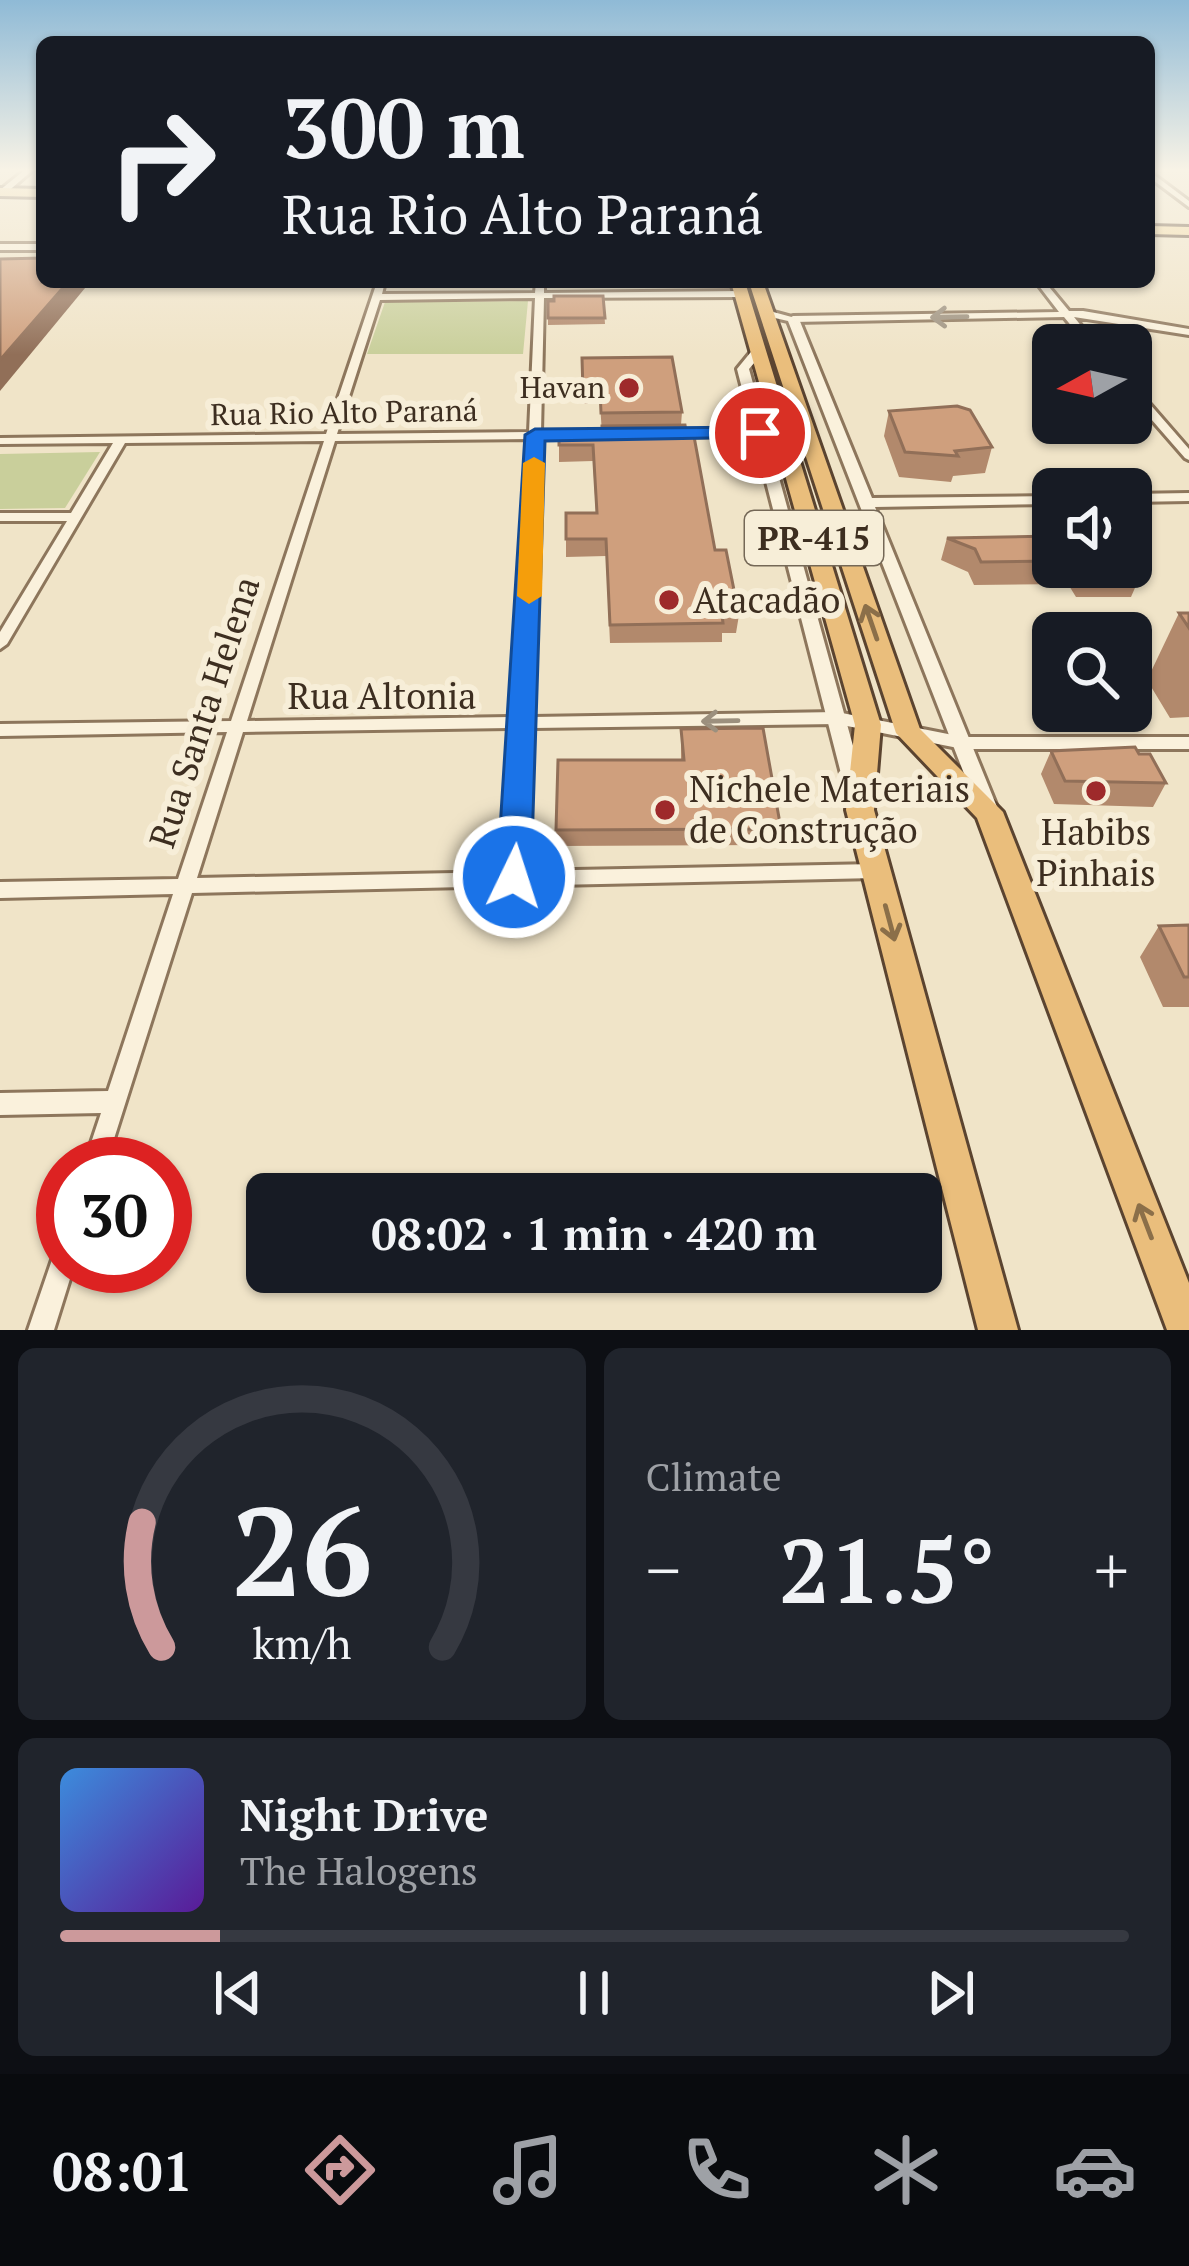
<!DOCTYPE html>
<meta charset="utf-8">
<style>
body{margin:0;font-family:"PT Serif",serif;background:#20242c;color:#f1f3f6;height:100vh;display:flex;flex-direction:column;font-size:45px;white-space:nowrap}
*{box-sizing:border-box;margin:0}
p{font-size:39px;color:#9ea1a6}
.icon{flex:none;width:66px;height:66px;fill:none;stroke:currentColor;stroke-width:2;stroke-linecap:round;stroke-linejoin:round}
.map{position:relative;height:1330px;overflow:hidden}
.details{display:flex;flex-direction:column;gap:18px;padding:18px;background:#0d0f14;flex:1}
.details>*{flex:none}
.guide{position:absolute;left:36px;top:36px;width:1119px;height:252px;border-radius:18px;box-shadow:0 3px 9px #0004;background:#171b24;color:#f1f3f6;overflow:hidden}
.needle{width:78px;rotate:262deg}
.fabs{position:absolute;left:1032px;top:324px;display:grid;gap:24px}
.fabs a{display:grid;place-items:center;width:120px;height:120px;border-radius:18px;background:#171b24;box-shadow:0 3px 9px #0004;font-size:60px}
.speed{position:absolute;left:36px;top:1137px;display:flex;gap:24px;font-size:60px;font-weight:700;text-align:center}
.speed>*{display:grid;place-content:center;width:156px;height:156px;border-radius:50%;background:#171b24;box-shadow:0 3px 9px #0004;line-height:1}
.speed .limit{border:18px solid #d22;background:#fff;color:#111}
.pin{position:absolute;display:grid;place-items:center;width:102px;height:102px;color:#fff;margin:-51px;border:6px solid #fff;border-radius:50%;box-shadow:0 3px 12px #0007}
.me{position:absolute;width:132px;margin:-66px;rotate:4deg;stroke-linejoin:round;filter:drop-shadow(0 0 9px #0008)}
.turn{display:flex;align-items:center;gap:42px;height:252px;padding:0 48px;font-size:54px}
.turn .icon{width:156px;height:156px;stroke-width:2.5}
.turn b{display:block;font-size:84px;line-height:102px}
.big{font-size:90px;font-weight:700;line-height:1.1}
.details .tile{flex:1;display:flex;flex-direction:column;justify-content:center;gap:18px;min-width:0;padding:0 42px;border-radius:18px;background:#20242c}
.details .dial{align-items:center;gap:0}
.dial svg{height:312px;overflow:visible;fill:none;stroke:#363941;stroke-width:7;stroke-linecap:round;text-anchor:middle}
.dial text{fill:#f1f3f6;stroke:none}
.song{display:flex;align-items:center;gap:36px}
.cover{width:144px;height:144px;border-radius:18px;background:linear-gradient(135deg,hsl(210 70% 55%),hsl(270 70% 35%))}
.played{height:12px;border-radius:6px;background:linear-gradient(90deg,#cc999b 15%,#363941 15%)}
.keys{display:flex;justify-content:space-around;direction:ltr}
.heat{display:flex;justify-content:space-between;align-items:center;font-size:66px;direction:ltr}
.details .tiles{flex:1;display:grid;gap:18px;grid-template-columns:1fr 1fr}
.tile:last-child{grid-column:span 2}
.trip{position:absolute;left:246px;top:1173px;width:696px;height:120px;border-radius:18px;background:#171b24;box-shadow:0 3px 9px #0004;font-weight:700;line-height:120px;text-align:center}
.dock{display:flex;height:192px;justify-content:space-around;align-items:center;background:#090b0e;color:#9ea1a6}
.dock .icon{width:84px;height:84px}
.dock .active{color:#cc999b}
.dock b{font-size:54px;color:#f1f3f6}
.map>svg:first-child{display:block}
</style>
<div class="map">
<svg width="1189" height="1330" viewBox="0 0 1189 1330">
<rect width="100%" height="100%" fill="#f0e4c8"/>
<path fill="#c9cf9b" d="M 528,301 L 523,354 L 367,354 L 385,302 Z
M 100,452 L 65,508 L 0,509 L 0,454 Z"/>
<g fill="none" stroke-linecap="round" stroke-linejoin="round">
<g stroke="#8d765c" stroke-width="6">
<path id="minor" d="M 26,169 L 34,169 L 5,194 L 0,194 L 0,190 Z
M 1149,171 L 1189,201 L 1189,207 L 1149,177 Z
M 0,244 L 42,244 L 42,250 L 0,250 Z
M 377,282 L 385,282 L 382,294 L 535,293 L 536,282 L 544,282 L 544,293 L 741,291 L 746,294 L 741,297 L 544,298 L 541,432 L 579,432 L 585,435 L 579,438 L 540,439 L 533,717 L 837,712 L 963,737 L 1189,737 L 1189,749 L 963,749 L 837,724 L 533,728 L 524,871 L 876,864 L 882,866 L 885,871 L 882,876 L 876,878 L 192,893 L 106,1164 L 84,1164 L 101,1113 L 0,1115 L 0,1093 L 108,1091 L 173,894 L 0,898 L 0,882 L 178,879 L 227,732 L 0,736 L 0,724 L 231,721 L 324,441 L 125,443 L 7,644 L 0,649 L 0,632 L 67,521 L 0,521 L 0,513 L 71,513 L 113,443 L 0,444 L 0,438 L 326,434 ZM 535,298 L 529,432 L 337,434 L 380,300 ZM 529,439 L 517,717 L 247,721 L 335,441 ZM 517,728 L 505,872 L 197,878 L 243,732 Z
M 1036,282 L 1045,282 L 1069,311 L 1083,311 L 1189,329 L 1189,335 L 1074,317 L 1097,345 L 1087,345 L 1064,317 L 793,322 L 788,319 L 793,316 L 1059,312 Z
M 1131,386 L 1135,387 L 1189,449 L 1189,460 L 1185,458 L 1131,396 Z
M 760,430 L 766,433 L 764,435 L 675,437 L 669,434 L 675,431 Z
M 63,1251 L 63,1266 L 74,1266 L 54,1330 L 28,1330 L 54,1254 Z"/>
</g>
<g stroke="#8d765c" stroke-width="6">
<path id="tertiary" d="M 766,310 L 799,319 L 872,498 L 1053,496 L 1053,504 L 875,507 L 997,807 L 994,813 L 987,815 L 980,813 L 977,807 L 788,321 L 762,315 L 762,311 Z
M 759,346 L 765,350 L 749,369 L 866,793 L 863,798 L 856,801 L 849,798 L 846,793 L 737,369 L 755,347 Z
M 1189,493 L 1189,501 L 1131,502 L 1131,494 Z"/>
</g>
<g stroke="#5b4430" stroke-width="6">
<path id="primary" d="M 0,188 L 42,189 L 42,197 L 0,196 Z
M 1149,226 L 1189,227 L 1189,235 L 1149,234 Z"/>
</g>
<g stroke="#5b4430" stroke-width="6">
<path id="trunk" d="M 731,282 L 745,282 L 881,725 L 874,810 L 1018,1330 L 978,1330 L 846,810 L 855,725 Z
M 749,282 L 763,282 L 920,729 L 1003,812 L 1189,1283 L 1189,1330 L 1167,1330 L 977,818 L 896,733 Z"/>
</g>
<use href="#minor" fill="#faf1dc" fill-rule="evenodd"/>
<use href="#tertiary" fill="#faf1dc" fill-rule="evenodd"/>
<use href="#primary" fill="#f3d9a0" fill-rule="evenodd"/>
<use href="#trunk" fill="#eabe7c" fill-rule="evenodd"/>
</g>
<path fill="#b2896c" d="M 562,282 L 698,282 L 698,287 L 562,288 Z
M 603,296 L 605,324 L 548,325 L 548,301 Z
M 582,358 L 682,412 L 681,425 L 715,550 L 739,615 L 736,633 L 722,633 L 722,642 L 610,643 L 606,556 L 566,557 L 566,513 L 596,513 L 593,461 L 559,462 L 559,433 L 602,433 L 600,404 L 583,404 Z
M 889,411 L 992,447 L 985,473 L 953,476 L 951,482 L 899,477 L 884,436 Z
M 1053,536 L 1053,567 L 1131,567 L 1141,574 L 1131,597 L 1076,597 L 1068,584 L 974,585 L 968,572 L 941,560 L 947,538 Z
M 1179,613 L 1189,613 L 1189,717 L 1170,718 L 1147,680 Z
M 681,729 L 781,829 L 778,845 L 557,846 L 556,830 L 681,760 Z
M 1051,751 L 1139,754 L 1166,783 L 1153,807 L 1054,804 L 1041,774 Z
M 1189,925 L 1189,1007 L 1163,1007 L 1140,957 L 1159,926 Z"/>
<path fill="#916f58" d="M 68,282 L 90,282 L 0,391 L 0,360 Z"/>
<path fill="#cf9f7d" stroke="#916f58" stroke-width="3" d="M 42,258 L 42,282 L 68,282 L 0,360 L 0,259 Z
M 554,296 L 603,296 L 605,318 L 548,318 L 548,301 L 554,301 Z
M 672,357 L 682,412 L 601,413 L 600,390 L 583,391 L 582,358 Z
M 957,406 L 970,410 L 992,447 L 955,451 L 958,456 L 905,452 L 889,411 Z
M 685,425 L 686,431 L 693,431 L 715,550 L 726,550 L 739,615 L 722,615 L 723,623 L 610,625 L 606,539 L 566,539 L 566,513 L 597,513 L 593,445 L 559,445 L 559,433 L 602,433 L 602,426 Z
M 1053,536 L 1053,561 L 981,562 L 975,549 L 947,538 Z
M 1131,559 L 1141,574 L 1085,574 L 1081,567 L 1131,567 Z
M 1179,613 L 1189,613 L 1189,628 Z
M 763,728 L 781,829 L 556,830 L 558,760 L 684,760 L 681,729 Z
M 1135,747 L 1139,754 L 1150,754 L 1166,783 L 1065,781 L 1051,751 Z
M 1189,925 L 1189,977 L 1184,977 L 1159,926 Z"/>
<defs><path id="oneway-shaft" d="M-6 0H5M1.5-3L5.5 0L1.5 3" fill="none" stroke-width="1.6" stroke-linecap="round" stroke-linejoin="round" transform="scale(3)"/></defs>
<g stroke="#9c907e">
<use href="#oneway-shaft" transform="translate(949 317) rotate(179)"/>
<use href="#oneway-shaft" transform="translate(720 721) rotate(179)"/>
</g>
<g stroke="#8b6f49">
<use href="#oneway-shaft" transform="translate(871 622) rotate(-109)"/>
<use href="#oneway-shaft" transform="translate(890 923) rotate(75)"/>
<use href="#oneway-shaft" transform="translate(1145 1221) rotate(-111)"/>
</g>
<linearGradient id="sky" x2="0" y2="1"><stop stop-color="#8fbad6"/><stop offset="0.48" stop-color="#f8f3e6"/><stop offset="1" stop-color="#f8f3e6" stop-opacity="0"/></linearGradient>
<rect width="1189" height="355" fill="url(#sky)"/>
<path fill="#1a73e8" stroke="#114b97" stroke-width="3" d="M 760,427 L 770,433 L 767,437 L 545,441 L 531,877 L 526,886 L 514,890 L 502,886 L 497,877 L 525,435 L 535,429 Z"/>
<path fill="#f59e0b" d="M 534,457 L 545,463 L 542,596 L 529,604 L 517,596 L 523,463 Z"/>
<g fill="#9e2a2b" stroke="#f7eed8" stroke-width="4.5">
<circle cx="629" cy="388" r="12"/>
<circle cx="669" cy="600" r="12"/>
<circle cx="1096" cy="791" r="12"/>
<circle cx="665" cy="810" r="12"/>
</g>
<g text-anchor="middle" stroke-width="12" stroke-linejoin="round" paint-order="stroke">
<g font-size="30" fill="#3d2e20" stroke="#f7eed8" text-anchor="end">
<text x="605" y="398">Havan</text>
</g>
<g font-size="30" fill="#3d2e20" stroke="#f7eed8">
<text transform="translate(344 413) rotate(-1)" y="10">Rua Rio Alto Paraná</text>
</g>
<rect fill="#f7eed8" stroke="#756857" stroke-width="3" x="745" y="511" width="138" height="54" rx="9"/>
<g font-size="33" font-weight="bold" fill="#3d2e20">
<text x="814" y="550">PR-415</text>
</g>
<g font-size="36" fill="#3d2e20" stroke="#f7eed8" text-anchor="start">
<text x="693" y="613">Atacadão</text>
<text x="689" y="802">Nichele Materiais<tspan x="689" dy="41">de Construção</tspan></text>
<text x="1096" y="845" text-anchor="middle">Habibs<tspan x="1096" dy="41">Pinhais</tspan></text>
</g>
<g font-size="36" fill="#3d2e20" stroke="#f7eed8">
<text x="382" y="709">Rua Altonia</text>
<text transform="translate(204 712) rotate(-72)" y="13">Rua Santa Helena</text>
</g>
</g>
</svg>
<div class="fabs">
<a><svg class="needle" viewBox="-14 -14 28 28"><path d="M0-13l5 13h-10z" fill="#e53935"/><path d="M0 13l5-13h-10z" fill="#9ea1a6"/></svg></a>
<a><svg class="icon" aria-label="sound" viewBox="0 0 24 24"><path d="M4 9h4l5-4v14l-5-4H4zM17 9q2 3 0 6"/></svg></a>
<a><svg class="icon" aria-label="search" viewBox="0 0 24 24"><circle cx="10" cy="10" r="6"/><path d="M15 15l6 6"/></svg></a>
</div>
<div class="speed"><div class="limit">30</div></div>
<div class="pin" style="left:760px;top:433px;background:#d93025"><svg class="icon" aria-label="arrive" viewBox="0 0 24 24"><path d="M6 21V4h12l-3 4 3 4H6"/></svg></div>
<svg class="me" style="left:514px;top:877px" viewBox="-20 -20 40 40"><circle r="17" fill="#1a73e8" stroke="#fff" stroke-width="3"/><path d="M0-11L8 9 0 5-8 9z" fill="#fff"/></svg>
<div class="trip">08:02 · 1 min · 420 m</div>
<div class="guide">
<div class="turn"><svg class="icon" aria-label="right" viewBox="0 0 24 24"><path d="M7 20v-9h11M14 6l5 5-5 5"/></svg><div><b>300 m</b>Rua Rio Alto Paraná</div></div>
</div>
</div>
<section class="details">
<div class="tiles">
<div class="tile dial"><svg viewBox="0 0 100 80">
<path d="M14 69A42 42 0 1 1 86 69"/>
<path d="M14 69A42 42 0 0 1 9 37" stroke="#cc999b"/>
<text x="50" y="56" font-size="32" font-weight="700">26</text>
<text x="50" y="72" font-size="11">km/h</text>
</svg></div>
<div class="tile"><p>Climate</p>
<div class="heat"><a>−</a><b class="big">21.5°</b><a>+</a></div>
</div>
<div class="tile">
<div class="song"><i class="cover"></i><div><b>Night Drive</b><p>The Halogens</p></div></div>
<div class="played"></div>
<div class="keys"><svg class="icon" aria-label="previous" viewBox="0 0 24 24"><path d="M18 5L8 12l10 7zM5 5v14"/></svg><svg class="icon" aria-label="pause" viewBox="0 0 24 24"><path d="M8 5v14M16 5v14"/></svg><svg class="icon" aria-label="next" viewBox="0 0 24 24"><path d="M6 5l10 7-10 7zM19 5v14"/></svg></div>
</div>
</div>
</section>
<nav class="dock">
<b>08:01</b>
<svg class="icon active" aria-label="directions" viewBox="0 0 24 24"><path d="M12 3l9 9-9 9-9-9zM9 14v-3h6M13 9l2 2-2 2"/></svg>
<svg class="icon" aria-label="music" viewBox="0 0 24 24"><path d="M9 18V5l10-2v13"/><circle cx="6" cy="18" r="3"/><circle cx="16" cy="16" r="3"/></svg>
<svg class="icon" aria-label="phone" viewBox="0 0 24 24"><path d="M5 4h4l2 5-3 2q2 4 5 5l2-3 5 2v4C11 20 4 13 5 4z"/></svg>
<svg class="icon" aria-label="climate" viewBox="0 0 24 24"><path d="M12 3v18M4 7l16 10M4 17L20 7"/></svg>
<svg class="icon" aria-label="car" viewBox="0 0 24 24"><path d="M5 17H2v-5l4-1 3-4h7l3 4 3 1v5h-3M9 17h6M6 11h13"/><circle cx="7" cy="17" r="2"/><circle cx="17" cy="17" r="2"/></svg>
</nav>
